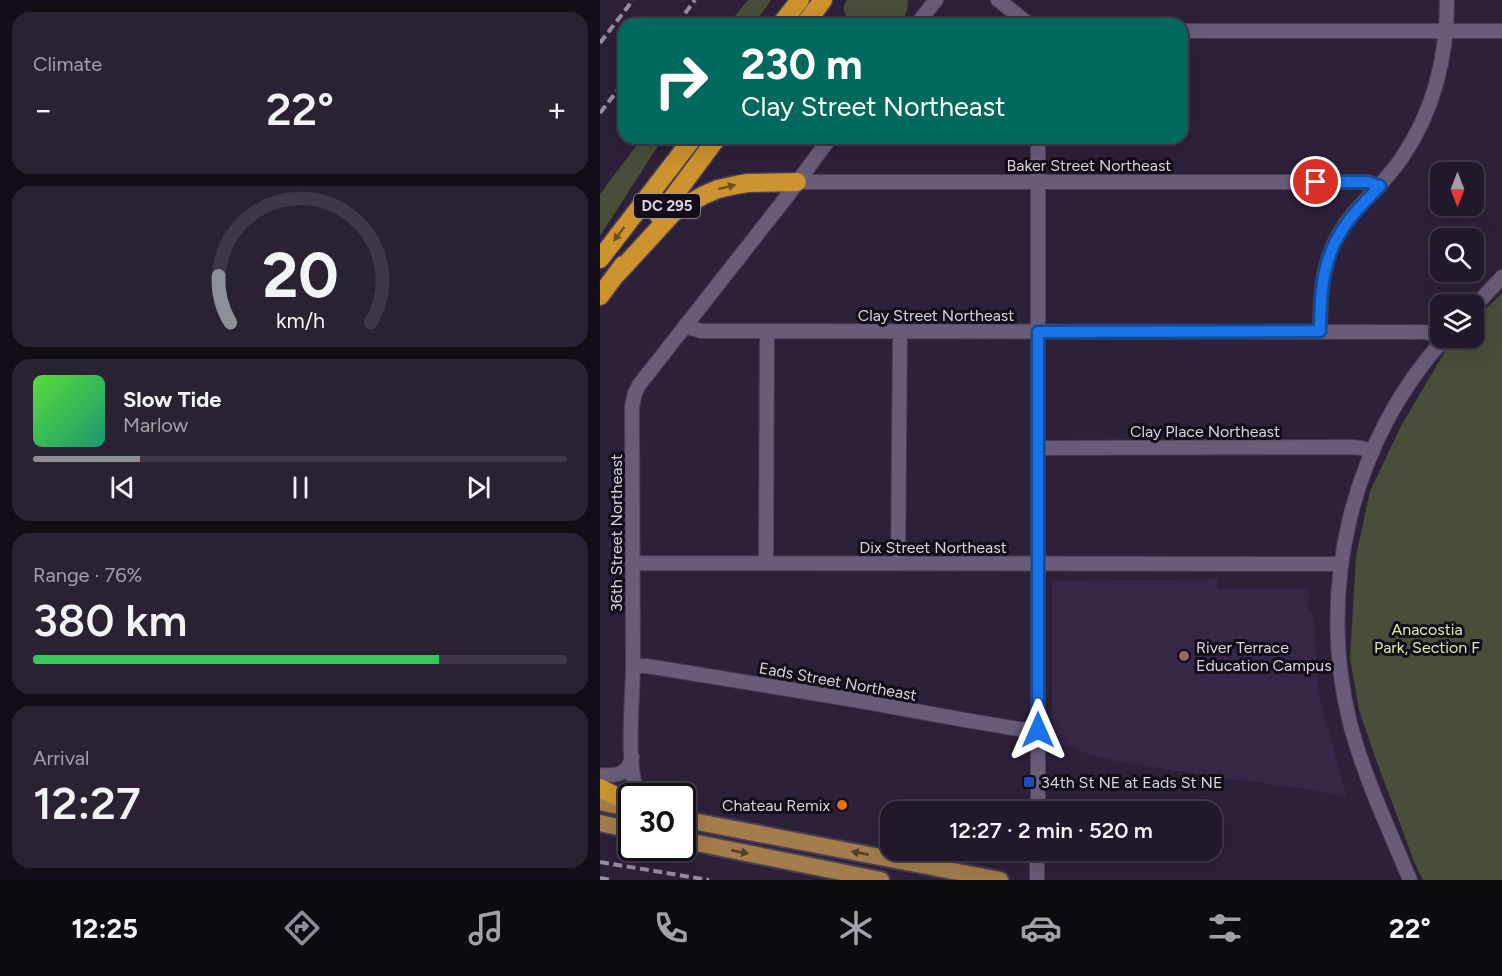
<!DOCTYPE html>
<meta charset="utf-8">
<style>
body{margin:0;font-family:Figtree,sans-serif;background:#2a2133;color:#f1f3f6;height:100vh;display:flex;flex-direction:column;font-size:22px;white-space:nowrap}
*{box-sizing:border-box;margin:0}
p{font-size:20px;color:#a2a0a9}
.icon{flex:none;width:33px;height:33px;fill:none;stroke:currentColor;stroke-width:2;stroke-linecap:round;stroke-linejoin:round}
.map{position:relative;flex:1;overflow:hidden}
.drawer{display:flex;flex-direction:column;gap:12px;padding:12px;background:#130d18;width:600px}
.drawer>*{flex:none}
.guide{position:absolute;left:18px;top:18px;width:570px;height:126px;border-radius:18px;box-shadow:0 6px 24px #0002,0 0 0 2px #3f3747;background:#00695c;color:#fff;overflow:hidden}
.needle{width:39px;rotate:180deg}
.tools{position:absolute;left:830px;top:162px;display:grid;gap:12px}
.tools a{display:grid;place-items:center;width:54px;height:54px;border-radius:12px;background:#22182b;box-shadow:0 6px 24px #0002,0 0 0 2px #3f3747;font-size:30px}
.speed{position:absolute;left:18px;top:783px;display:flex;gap:12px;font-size:30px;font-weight:700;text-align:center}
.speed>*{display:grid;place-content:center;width:78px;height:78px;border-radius:50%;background:#22182b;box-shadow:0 6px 24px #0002,0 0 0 2px #3f3747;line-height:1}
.speed .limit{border:3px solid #111;border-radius:9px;background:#fff;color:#111}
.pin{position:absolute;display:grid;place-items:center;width:51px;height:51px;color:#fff;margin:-26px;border:3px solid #fff;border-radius:50%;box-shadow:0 2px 6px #0007}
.me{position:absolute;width:66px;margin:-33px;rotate:0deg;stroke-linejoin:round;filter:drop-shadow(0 0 4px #0008)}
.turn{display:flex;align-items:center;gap:21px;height:126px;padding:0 24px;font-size:27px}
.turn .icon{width:78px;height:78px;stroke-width:2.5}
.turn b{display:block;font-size:42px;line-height:51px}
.big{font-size:45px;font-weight:600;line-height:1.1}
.drawer .widget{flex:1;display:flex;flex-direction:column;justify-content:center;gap:9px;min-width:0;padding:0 21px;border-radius:18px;background:#2a2133}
.drawer .dial{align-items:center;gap:0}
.dial svg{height:156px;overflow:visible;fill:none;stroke:#3f3747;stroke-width:7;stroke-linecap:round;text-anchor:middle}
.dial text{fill:#f1f3f6;stroke:none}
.song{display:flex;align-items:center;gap:18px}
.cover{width:72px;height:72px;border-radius:9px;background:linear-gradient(135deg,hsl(110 70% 55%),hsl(160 70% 35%))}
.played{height:6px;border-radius:3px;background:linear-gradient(90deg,#8c9099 20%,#3f3747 20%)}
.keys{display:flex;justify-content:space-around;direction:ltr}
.heat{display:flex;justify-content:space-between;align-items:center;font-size:33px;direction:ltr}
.charge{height:9px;border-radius:4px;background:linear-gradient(90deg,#34c759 76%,#3f3747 0)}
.trip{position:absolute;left:280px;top:801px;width:342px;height:60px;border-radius:18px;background:#22182b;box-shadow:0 6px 24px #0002,0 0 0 2px #3f3747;font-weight:600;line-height:60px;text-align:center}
.dock{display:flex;height:96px;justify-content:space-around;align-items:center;background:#0e0a11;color:#a2a0a9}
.dock .icon{width:42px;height:42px}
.dock .on{color:#8c9099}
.dock b{font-size:27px;color:#f1f3f6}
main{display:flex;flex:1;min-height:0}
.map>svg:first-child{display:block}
</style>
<main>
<section class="drawer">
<div class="widget"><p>Climate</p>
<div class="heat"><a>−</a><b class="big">22°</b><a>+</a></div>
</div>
<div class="widget dial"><svg viewBox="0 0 100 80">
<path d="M14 69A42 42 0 1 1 86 69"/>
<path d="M14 69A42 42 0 0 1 8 45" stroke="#8c9099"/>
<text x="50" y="56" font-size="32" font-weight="700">20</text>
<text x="50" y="72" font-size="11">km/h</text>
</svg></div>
<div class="widget">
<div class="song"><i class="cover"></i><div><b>Slow Tide</b><p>Marlow</p></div></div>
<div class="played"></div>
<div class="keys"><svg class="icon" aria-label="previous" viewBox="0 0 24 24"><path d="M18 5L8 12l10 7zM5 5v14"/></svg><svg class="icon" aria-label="pause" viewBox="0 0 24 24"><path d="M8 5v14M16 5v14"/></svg><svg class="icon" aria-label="next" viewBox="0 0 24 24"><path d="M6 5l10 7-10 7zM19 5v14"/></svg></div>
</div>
<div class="widget"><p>Range · 76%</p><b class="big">380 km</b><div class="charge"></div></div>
<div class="widget"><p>Arrival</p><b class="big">12:27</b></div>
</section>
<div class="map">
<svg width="902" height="880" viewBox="0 0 902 880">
<rect width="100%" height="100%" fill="#2d2039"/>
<path fill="#362746" d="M 617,579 L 617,589 L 709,589 L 708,614 L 713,614 L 719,697 L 747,797 L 706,789 L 614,777 L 517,761 L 501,758 L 479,751 L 476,748 L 452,746 L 452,581 Z"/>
<path fill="#484e37" d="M 148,0 L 171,0 L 154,24 L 128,24 Z
M 247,0 L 308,0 C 308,10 306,16 300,24 L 251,24 C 246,15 240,9 247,0 Z
M 42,138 L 63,138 L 0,236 L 0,194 Z
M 902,293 L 902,880 L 823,880 L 815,864 L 775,757 L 759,710 L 750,658 L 756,556 L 770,491 L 802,424 L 847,348 L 858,338 L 873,338 L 873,322 Z"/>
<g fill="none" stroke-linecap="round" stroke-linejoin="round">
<g stroke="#483d52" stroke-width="16">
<path id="minor" d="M 398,0 L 429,24
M 317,24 L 336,0
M 582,31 L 902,31
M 197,182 L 767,182 L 780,186
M 873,308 L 902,277
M 85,326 L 101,331 L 789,332 L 825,332 L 840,336
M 720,331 C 720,289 723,249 752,215 C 769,195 789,178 803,156 C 834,110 847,55 847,0
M 438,448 L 752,447 L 761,448 L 773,451
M 32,563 L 741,564
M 166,563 L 167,332
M 298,563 L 300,332
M 33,666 L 47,666 L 255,700 L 365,720 L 419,729 L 438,730
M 0,775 C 16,776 28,775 32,757
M 38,796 C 25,762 33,701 33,664 C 33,578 32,492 32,407 L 35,393 L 39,385 L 185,199 L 230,138
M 438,812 L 438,138
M 437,880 L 437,850
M 810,880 C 789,829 764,777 750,723 C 716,590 752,439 845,338"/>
</g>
<g stroke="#483d52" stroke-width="20">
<path id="major" d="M 0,802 L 32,809
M 82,819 L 400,880
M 0,823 L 32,830
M 82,840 L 281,880"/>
</g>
<g stroke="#483d52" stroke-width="21">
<path id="highway" d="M 181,24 L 200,0
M 205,24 L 223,0
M 59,216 L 117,138
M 0,259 L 93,138
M 17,274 L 74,212 L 104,195 L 118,189 L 136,185 L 148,183 L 197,182
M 0,296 L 23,265
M 0,788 L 32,804"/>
</g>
<use href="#minor" stroke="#695c79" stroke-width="14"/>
<use href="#major" stroke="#a47d4c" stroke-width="16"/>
<use href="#highway" stroke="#cc932e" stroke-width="18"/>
<path stroke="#988fa2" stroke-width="4" stroke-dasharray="9 4.5" stroke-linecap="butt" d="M 77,24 L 95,0
M 0,43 L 33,0
M 0,113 L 24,82
M 0,862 L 109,880
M 0,878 L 13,880"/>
</g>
<defs><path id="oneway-solid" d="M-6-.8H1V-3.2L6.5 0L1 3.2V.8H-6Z" transform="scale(1.5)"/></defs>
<g fill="#6f5023">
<use href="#oneway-solid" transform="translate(127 187) rotate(-14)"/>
<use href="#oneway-solid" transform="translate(19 234) rotate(127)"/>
</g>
<g fill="#543f2f">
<use href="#oneway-solid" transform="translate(140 852) rotate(11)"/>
<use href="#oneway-solid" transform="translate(260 853) rotate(-169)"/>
</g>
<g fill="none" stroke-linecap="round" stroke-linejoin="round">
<g stroke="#114b97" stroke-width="15">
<path id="route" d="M 438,730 L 438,332 L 720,331 C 720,291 723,253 749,220 C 758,208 770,197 780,186 L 767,182 L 716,182"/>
</g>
<use href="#route" stroke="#1a73e8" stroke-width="10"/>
</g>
<circle fill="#8d6e63" stroke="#120d18" stroke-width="2" cx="584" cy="656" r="6"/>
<rect fill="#1a4fb4" stroke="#120d18" stroke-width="2" x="423" y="776" width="12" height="12" rx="3"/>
<circle fill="#e8710a" stroke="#120d18" stroke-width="2" cx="242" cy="805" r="6"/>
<g text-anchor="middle" stroke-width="6" stroke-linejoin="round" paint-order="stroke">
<rect fill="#120d18" stroke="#9d97a5" stroke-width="1.5" x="34" y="194" width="66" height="24" rx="4.5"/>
<g font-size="15" font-weight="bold" fill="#d9d2e2">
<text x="67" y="211">DC 295</text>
</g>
<g font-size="16" fill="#d9d2e2" stroke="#120d18">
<text x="489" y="171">Baker Street Northeast</text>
<text x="336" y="321">Clay Street Northeast</text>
<text x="605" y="437">Clay Place Northeast</text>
<text transform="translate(16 533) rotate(-90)" y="6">36th Street Northeast</text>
<text x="333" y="553">Dix Street Northeast</text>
<text transform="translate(238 681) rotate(10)" y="6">Eads Street Northeast</text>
</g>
<g font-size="16" fill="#daedaa" stroke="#120d18">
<text x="827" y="635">Anacostia<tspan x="827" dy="18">Park, Section F</tspan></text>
</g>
<g font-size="16" fill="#d9d2e2" stroke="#120d18" text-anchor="start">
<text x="596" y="653">River Terrace<tspan x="596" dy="18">Education Campus</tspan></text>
<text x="441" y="788">34th St NE at Eads St NE</text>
<text x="230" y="811" text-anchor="end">Chateau Remix</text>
</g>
</g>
</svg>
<div class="tools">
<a><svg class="needle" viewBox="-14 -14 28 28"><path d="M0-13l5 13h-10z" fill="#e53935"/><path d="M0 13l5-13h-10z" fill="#a2a0a9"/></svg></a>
<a><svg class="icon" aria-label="search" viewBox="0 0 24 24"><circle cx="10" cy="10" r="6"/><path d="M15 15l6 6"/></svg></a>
<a><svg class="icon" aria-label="layers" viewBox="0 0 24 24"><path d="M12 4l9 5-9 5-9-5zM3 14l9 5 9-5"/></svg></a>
</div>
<div class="speed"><div class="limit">30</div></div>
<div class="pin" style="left:716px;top:182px;background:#d93025"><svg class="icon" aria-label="arrive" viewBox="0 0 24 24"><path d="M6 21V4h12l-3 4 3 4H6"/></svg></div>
<svg class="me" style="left:438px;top:730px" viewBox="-20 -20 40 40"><path d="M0-17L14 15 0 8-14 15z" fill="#1a73e8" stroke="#fff" stroke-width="4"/></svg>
<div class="trip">12:27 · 2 min · 520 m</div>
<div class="guide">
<div class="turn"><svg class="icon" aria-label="right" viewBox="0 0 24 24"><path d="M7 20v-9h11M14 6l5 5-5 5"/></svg><div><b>230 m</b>Clay Street Northeast</div></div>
</div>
</div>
</main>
<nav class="dock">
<b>12:25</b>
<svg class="icon on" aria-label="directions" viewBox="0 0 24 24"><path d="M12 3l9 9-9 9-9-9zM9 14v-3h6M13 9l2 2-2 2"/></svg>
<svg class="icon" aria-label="music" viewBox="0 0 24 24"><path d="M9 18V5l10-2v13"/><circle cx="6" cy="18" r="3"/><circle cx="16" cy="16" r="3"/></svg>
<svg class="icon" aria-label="phone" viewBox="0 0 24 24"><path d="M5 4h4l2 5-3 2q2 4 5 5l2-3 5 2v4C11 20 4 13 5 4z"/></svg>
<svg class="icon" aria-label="climate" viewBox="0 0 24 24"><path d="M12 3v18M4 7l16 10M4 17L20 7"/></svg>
<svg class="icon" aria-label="car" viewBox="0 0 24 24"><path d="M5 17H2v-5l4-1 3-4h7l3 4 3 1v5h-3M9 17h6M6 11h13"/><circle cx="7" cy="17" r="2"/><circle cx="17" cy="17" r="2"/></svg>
<svg class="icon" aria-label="filters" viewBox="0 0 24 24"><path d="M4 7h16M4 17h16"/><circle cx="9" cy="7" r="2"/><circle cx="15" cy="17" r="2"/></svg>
<b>22°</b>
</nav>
